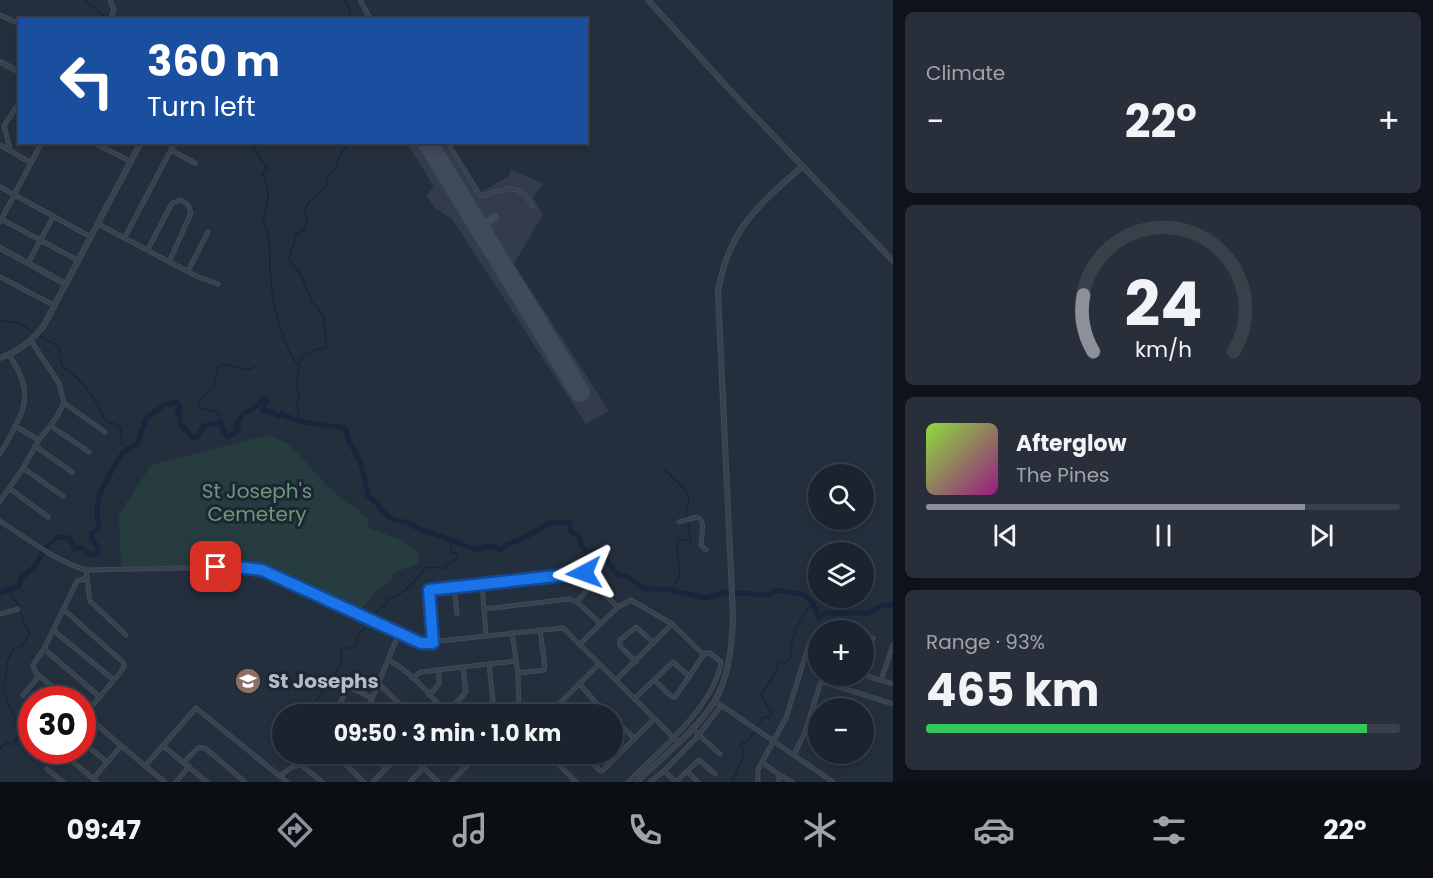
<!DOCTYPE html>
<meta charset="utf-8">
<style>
body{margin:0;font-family:Poppins,sans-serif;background:#282f3a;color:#f1f3f6;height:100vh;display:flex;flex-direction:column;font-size:22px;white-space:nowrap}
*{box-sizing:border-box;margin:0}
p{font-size:20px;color:#a0a4aa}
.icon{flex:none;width:33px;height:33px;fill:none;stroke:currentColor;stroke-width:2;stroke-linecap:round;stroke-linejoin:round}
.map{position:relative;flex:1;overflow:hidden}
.details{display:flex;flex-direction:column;gap:12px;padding:12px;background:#0f1319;width:540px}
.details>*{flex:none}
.banner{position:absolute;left:18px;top:18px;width:570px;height:126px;border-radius:0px;box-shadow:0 3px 9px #0003,0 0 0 2px #39404a;background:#1a4fa0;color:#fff;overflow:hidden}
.fabs{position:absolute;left:808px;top:464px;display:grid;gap:12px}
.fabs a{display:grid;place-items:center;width:66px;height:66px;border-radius:50%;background:#1b232e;box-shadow:0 3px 9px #0003,0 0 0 2px #39404a;font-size:30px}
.speed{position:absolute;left:18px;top:686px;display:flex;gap:12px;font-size:30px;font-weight:700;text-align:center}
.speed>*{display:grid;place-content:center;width:78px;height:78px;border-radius:50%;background:#1b232e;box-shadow:0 3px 9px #0003,0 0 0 2px #39404a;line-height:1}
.speed .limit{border:9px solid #d22;background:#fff;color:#111}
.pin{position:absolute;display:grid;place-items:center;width:51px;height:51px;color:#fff;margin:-26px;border-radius:12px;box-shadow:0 3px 9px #0006}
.me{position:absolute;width:66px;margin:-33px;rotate:266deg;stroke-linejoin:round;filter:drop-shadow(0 0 4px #0008)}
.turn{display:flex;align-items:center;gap:21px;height:126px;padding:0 30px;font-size:27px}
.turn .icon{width:78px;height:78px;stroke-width:2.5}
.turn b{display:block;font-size:42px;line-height:51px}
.big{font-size:45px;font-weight:700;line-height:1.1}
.details .widget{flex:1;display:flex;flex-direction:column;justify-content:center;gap:9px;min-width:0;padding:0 21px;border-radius:9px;background:#282f3a}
.details .dial{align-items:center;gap:0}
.dial svg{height:156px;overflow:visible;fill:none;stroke:#39404a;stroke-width:7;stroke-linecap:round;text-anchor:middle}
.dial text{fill:#f1f3f6;stroke:none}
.song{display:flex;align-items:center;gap:18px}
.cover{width:72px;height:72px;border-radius:9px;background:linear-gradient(135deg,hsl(90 70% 55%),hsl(310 70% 35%))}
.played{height:6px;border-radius:3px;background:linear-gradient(90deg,#8c9099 80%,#39404a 80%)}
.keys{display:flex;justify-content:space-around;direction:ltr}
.heat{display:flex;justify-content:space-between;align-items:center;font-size:33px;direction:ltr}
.charge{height:9px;border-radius:4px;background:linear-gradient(90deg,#34c759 93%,#39404a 0)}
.trip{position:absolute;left:272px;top:704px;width:351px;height:60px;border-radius:30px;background:#1b232e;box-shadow:0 3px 9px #0003,0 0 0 2px #39404a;font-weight:700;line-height:60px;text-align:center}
.dock{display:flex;height:96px;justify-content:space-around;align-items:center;background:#0b0e12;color:#a0a4aa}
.dock .icon{width:42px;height:42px}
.dock .current{color:#8c9099}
.dock b{font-size:27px;color:#f1f3f6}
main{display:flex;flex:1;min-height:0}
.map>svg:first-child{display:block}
</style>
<main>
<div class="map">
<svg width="893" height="782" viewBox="0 0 893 782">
<rect width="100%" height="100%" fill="#242f3e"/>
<path fill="#323c4b" d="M 407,143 L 444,143 L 477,195 L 509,176 L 511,169 L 543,184 L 533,198 L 543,214 L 514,264 L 609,411 L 586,424 L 452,219 L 435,208 L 426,195 L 434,187 Z"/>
<path fill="#263c3f" d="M 268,435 L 288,444 L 297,452 L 325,484 L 344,501 L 360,511 L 361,514 L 368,519 L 369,528 L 401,540 L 418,551 L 418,564 L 395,572 L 391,580 L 375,592 L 358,613 L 257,567 L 247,565 L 121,567 L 119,514 L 151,465 Z"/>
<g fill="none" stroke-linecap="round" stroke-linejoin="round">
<path stroke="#17263c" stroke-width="1.5" d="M 84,0 L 108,19
M 345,0 L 350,10 L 351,20
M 250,142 L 268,170 L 262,173 C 271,188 269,203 263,219 C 273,244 268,255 271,280 C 273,309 283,344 299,368 L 296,387 L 300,393 L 297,403 L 299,421
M 0,321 L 16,322 L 59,347 L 62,366 C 83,378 96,402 107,422 L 116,424 L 121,428 L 122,444 L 129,449
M 298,366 C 302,352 313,350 326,348 C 328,336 322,327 324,316 L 312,302 L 300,273 L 289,260 C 290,252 295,245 296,234 L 305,229 L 307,220 L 305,209 L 310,201 L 326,186 L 327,176 L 335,170 L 340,156 L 349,142
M 221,422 L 219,413 L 198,407 L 199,400 C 205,394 211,390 215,383 L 217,368 L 223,364 L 247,370 L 258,366
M 664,469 L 687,491 L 689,500 L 686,510 L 691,541 L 679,540 C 671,556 691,569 670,590
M 372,618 L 381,607 L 387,604 L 388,598 C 404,596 416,580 425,568 L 434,567 L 444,569 L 448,564 L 458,558 L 458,554 L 451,552 L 451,546 L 453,541
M 307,714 L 313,712 L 313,706 L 340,666 L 342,660 L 340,649 L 355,647 L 359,633 L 366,628
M 0,749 L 6,742 L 13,745 C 28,721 5,712 4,688 C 4,679 9,673 6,664 L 14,648 L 20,648 L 30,634 L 27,627 L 24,626 L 19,605 L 11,596 L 11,589
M 287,779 L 290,753
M 732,782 L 744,756 L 744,751 L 740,745 L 750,739 L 763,717 L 769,717 L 772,714 L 761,695 C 768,686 771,678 778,669 L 777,664 L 779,661 L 786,664 L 791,657 C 789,641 800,615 813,603"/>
<path stroke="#17263c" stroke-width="5" d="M 0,593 L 19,586 L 21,578 L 34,567 L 47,546 L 57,537 L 70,538 L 75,549 L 81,547 L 91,555 L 97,554 L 98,548 L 92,539 L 92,533 L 99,529 L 97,511 L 99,495 L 117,461 L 123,453 L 137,444 L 146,418 L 164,405 L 177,402 L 180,406 L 177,413 L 180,415 L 180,424 L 193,438 L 196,438 L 204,426 L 221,422 L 222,429 L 228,437 L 239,430 L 236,427 L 243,414 L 253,409 L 265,398 L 267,400 L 262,411 L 273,412 L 277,416 L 281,414 L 299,421 L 344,428 L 347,431 C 348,447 353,445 358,457 C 364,470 365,483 368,496 C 380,503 382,514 393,519 C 402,523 406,520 415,527 L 475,549 L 494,546 L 500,550 L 507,544 L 520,540 L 550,523 L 570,522 L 570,531 L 580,538 L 581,546 L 588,553 L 594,551 L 603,556 L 618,575 L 627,576 L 643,588 L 670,590 L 706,598 L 725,592 L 767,595 L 776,590 L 803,594 L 813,603 L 819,618 L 826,613 L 869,613 C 874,608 886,603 893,606"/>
<path stroke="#3f4a5a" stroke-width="8" d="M 480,228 L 495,217"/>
<path stroke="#3f4a5a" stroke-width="20" d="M 427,142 L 580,392"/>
<g stroke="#414a57" stroke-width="5">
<path id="minor" d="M 110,0 L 114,10 L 110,20
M 360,0 L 371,20
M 0,15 L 20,24
M 92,142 L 130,161
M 447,142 L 479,194 L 483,196 C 502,189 521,181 532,206
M 0,145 L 31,163
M 10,149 L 4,126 L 19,103
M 171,150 L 195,163
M 0,187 L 91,237
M 1,219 L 79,261
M 0,222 L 42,142
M 98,224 L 196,276 L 218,284
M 125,237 L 175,142
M 148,249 L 172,203 L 181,200 L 188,205 L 191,213 L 170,260
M 28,263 L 53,217
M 188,271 L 208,232
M 0,277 L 55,306
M 64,403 L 105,432
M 15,426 L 39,440
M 51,426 L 89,452
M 35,446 L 72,472
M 0,454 C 12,432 32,406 22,380 C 19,371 14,363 9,354
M 23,468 L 63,496
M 9,488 L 48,517
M 0,501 L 23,468 L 39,440 L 56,418 L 64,403 L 59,383 L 31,341
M 0,521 C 27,538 55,561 86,570 L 238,567 L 262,570 L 421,643 L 563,628 L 678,742
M 679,522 C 684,521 688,519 693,518 C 708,514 701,538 701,545 L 706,550
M 87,578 L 90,601 L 126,635
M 482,583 L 484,609
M 454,586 L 457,614
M 577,602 L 593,582
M 618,607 L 631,600 L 672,624
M 63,609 L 124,663 L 124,666 L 120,673 L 85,714
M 0,614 L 18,609
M 53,630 L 114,680
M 512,633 L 518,673 L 519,714
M 486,636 L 484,609 L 569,599 L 577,602 L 601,624
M 433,642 L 428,592 L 430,590 L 582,573 L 618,607 L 580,644
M 44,649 L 100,697
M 388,660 C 412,672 430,695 447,714
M 636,662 L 620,646 L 620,640 L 636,627 L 654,643
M 864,663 L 873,638
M 489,664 L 516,661
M 518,673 L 544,670 L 545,667 L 540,630
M 864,675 L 893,684
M 412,678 L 421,672 L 489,664 L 493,701 L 482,714
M 616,680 L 672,624 L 703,654
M 654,680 L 673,662 L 689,676
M 881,680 L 893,645
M 821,681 L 893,704
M 579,683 L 597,704 L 587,714
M 379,684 L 410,714
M 23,695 L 39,676
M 429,695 L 439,684 L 439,670
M 53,699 L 59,692
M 67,699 L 36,673 L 33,665 L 44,649 L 77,581 L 87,578 L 86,570
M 715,701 L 833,782
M 82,712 L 145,766 L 196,708 L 287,782
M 447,713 L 466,692 L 463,667
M 335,714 L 347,689 L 351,688 L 372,698
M 372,714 L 369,706 L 399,633
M 549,714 L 599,664
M 612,725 L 614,723 L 619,724 L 635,739
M 700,733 L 721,706
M 699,735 L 720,754
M 82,742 L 107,762
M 163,746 L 207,782
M 59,750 L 97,782
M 334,753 L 364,782
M 370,753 L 386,769
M 409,753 L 438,782
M 450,753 L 465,768
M 543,753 L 551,757 L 576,782
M 584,753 L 599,770 L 602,771 L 654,719
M 794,755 L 805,732 L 823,675
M 184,762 L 198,748 L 205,748 L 245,782
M 762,762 L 786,718 L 809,644 L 819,640
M 301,765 L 322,782
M 145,766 L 165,782
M 47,769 L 63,782
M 664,771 L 676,782
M 687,771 L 699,760 L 715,774
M 778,774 L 792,782
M 280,776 L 292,767 L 301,765 L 314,753
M 93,779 L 121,746
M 176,782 L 189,766
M 373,782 L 401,753
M 410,782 L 423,768
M 451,782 L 479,753
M 628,782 C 658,752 715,706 721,662 L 710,653 L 705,653 L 675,697 L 672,697 L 654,680 L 634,699
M 650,782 L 664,771 L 699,735 L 692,728
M 676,782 L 687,771 L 698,782
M 758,782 L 758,770 L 762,762 L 778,774 L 779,782"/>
</g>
<g stroke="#414a57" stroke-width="6">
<path id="tertiary" d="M 648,0 L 728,88 L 893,261
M 0,62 L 20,72
M 0,248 L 66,284
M 0,358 C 19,351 30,342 43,327 L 141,142
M 637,782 C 661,758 696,731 714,702 C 729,678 732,645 733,617 L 718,292 C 728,230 758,205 803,166"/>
</g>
<use href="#minor" stroke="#38414e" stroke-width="3"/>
<use href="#tertiary" stroke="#38414e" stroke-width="4"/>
</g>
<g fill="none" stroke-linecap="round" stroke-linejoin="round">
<g stroke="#114b97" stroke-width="15">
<path id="route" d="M 216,567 L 238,567 L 262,570 L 421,643 L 433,643 L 429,590 L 584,573"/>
</g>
<use href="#route" stroke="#1a73e8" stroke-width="10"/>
</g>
<defs>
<g id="university-disc" transform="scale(1.35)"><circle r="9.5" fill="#8d6e63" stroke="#1d2633"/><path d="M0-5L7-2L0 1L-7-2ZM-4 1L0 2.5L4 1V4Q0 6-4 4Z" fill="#fff"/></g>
</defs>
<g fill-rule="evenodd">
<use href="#university-disc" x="248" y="681"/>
</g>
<g text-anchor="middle" stroke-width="6" stroke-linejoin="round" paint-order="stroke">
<g font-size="20" fill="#6b9a76" stroke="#1d2633">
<text x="257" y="498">St Joseph's<tspan x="257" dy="23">Cemetery</tspan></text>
</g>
<g font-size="20" font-weight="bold" fill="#b4bcc9" stroke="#1d2633" text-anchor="start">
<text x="268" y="688">St Josephs</text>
</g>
</g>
</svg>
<div class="fabs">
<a><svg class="icon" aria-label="search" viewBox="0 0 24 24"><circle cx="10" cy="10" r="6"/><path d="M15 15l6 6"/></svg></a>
<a><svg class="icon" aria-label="layers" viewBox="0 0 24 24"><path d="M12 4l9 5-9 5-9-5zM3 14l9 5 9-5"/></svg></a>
<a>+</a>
<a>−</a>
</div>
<div class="speed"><div class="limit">30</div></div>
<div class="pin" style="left:216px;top:567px;background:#d93025"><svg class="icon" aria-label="arrive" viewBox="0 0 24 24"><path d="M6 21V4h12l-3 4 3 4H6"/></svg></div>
<svg class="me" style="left:584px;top:573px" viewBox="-20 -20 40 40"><path d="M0-17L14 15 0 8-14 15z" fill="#1a73e8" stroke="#fff" stroke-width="4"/></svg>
<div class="trip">09:50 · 3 min · 1.0 km</div>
<div class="banner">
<div class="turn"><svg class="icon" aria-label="left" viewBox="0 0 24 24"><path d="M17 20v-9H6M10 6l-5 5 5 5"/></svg><div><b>360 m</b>Turn left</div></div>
</div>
</div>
<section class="details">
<div class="widget"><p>Climate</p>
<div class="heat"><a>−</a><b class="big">22°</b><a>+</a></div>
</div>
<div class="widget dial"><svg viewBox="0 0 100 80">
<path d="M14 69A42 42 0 1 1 86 69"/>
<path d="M14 69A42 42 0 0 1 9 40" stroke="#8c9099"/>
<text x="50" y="56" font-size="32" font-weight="700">24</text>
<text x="50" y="72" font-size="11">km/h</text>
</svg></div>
<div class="widget">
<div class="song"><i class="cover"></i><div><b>Afterglow</b><p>The Pines</p></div></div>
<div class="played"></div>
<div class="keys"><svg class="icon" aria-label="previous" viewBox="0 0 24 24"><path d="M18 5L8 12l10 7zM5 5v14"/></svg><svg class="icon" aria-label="pause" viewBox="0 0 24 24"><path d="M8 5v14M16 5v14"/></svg><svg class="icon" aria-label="next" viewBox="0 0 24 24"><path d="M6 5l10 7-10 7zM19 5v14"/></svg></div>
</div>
<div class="widget"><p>Range · 93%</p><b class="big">465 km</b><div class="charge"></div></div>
</section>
</main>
<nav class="dock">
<b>09:47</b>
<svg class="icon current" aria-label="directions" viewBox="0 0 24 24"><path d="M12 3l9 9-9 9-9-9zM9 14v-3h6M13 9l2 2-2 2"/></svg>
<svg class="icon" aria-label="music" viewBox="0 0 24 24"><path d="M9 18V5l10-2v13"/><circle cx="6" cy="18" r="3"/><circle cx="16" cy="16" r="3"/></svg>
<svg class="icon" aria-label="phone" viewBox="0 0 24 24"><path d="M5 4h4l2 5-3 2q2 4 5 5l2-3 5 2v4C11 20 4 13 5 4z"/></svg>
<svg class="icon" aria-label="climate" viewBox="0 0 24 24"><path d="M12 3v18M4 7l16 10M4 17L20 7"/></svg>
<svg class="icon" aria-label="car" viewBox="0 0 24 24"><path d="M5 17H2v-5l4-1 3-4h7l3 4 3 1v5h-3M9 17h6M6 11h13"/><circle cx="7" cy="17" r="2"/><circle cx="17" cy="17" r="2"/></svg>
<svg class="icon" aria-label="filters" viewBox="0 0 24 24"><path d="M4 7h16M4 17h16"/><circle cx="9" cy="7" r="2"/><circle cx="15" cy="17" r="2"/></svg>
<b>22°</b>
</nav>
